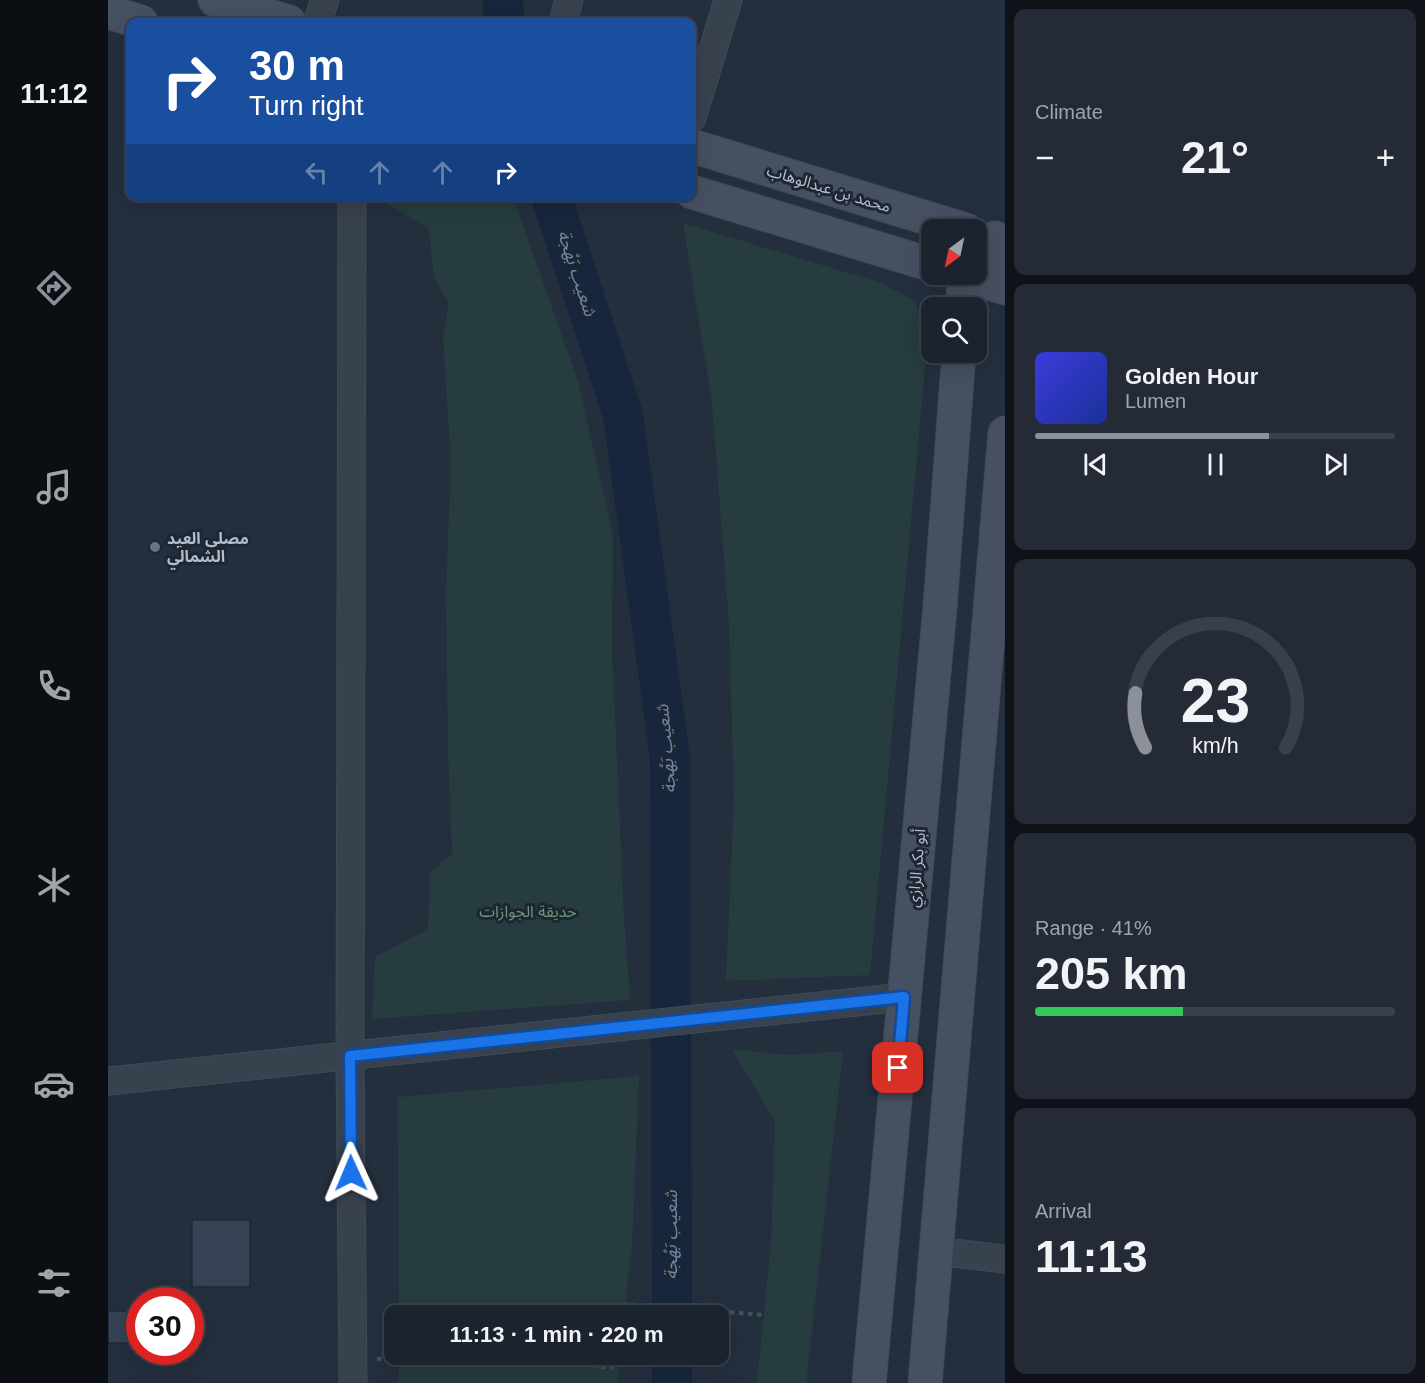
<!DOCTYPE html>
<meta charset="utf-8">
<style>
body{margin:0;font-family:Arial,"Noto Sans Arabic",sans-serif;background:#242b36;color:#f1f3f6;height:100vh;display:flex;flex-direction:column;font-size:22px;white-space:nowrap}
*{box-sizing:border-box;margin:0}
p{font-size:20px;color:#a0a4aa}
.icon{flex:none;width:33px;height:33px;fill:none;stroke:currentColor;stroke-width:2;stroke-linecap:round;stroke-linejoin:round}
.map{position:relative;flex:1;overflow:hidden}
.side{display:flex;flex-direction:column;gap:9px;padding:9px;background:#0f1319;width:420px}
.side>*{flex:none}
.banner{position:absolute;left:18px;top:18px;width:570px;height:183px;border-radius:12px;box-shadow:0 6px 24px #0002,0 0 0 2px #39404a;background:#1a4fa0;color:#fff;overflow:hidden}
.needle{width:39px;rotate:213deg}
.tools{position:absolute;left:813px;top:219px;display:grid;gap:12px}
.tools a{display:grid;place-items:center;width:66px;height:66px;border-radius:12px;background:#1b232e;box-shadow:0 6px 24px #0002,0 0 0 2px #39404a;font-size:30px}
.speed{position:absolute;left:18px;top:1287px;display:flex;gap:12px;font-size:30px;font-weight:700;text-align:center}
.speed>*{display:grid;place-content:center;width:78px;height:78px;border-radius:50%;background:#1b232e;box-shadow:0 6px 24px #0002,0 0 0 2px #39404a;line-height:1}
.speed .limit{border:9px solid #d22;background:#fff;color:#111}
.pin{position:absolute;display:grid;place-items:center;width:51px;height:51px;color:#fff;margin:-26px;border-radius:12px;box-shadow:0 3px 9px #0006}
.me{position:absolute;width:66px;margin:-33px;rotate:359deg;stroke-linejoin:round;filter:drop-shadow(0 0 4px #0008)}
.turn{display:flex;align-items:center;gap:21px;height:126px;padding:0 24px;font-size:27px}
.turn .icon{width:78px;height:78px;stroke-width:2.5}
.turn b{display:block;font-size:42px;line-height:51px}
.lanes{display:flex;align-items:center;height:57px;padding:0 24px;background:#0003;justify-content:center;gap:30px;direction:ltr}
.lanes .off{opacity:.35}
.big{font-size:45px;font-weight:600;line-height:1.1}
.side .tile{flex:1;display:flex;flex-direction:column;justify-content:center;gap:9px;min-width:0;padding:0 21px;border-radius:12px;background:#242b36}
.side .dial{align-items:center;gap:0}
.dial svg{height:156px;overflow:visible;fill:none;stroke:#39404a;stroke-width:7;stroke-linecap:round;text-anchor:middle}
.dial text{fill:#f1f3f6;stroke:none}
.song{display:flex;align-items:center;gap:18px}
.cover{width:72px;height:72px;border-radius:9px;background:linear-gradient(135deg,hsl(240 70% 55%),hsl(230 70% 35%))}
.played{height:6px;border-radius:3px;background:linear-gradient(90deg,#8c9099 65%,#39404a 65%)}
.keys{display:flex;justify-content:space-around;direction:ltr}
.heat{display:flex;justify-content:space-between;align-items:center;font-size:33px;direction:ltr}
.charge{height:9px;border-radius:4px;background:linear-gradient(90deg,#34c759 41%,#39404a 0)}
.trip{position:absolute;left:276px;top:1305px;width:345px;height:60px;border-radius:12px;background:#1b232e;box-shadow:0 6px 24px #0002,0 0 0 2px #39404a;font-weight:600;line-height:60px;text-align:center}
main{display:flex;flex:1;min-height:0}
.menu{display:flex;flex-direction:column;width:108px;justify-content:space-around;align-items:center;background:#0b0e12;color:#a0a4aa}
.menu .icon{width:42px;height:42px}
.menu .active{color:#8c9099}
.menu b{font-size:27px;color:#f1f3f6}
.map>svg:first-child{display:block}
</style>
<main>
<nav class="menu">
<b>11:12</b>
<svg class="icon active" aria-label="directions" viewBox="0 0 24 24"><path d="M12 3l9 9-9 9-9-9zM9 14v-3h6M13 9l2 2-2 2"/></svg>
<svg class="icon" aria-label="music" viewBox="0 0 24 24"><path d="M9 18V5l10-2v13"/><circle cx="6" cy="18" r="3"/><circle cx="16" cy="16" r="3"/></svg>
<svg class="icon" aria-label="phone" viewBox="0 0 24 24"><path d="M5 4h4l2 5-3 2q2 4 5 5l2-3 5 2v4C11 20 4 13 5 4z"/></svg>
<svg class="icon" aria-label="climate" viewBox="0 0 24 24"><path d="M12 3v18M4 7l16 10M4 17L20 7"/></svg>
<svg class="icon" aria-label="car" viewBox="0 0 24 24"><path d="M5 17H2v-5l4-1 3-4h7l3 4 3 1v5h-3M9 17h6M6 11h13"/><circle cx="7" cy="17" r="2"/><circle cx="17" cy="17" r="2"/></svg>
<svg class="icon" aria-label="filters" viewBox="0 0 24 24"><path d="M4 7h16M4 17h16"/><circle cx="9" cy="7" r="2"/><circle cx="15" cy="17" r="2"/></svg>
</nav>
<div class="map">
<svg width="897" height="1383" viewBox="0 0 897 1383">
<rect width="100%" height="100%" fill="#242f3e"/>
<path fill="#263c3f" d="M 269,197 L 405,197 L 470,381 L 505,535 L 504,650 L 516,917 L 522,1000 L 264,1019 L 267,957 L 320,929 L 322,872 L 344,854 L 340,751 L 338,593 L 343,463 L 335,335 L 341,302 L 326,279 L 321,229 Z
M 575,223 L 770,282 L 808,301 L 819,345 L 762,975 L 618,981 L 626,797 L 621,624 L 604,402 Z
M 624,1049 L 679,1055 L 735,1051 L 698,1383 L 649,1383 L 663,1243 L 667,1122 Z
M 531,1076 L 524,1246 L 516,1315 L 291,1315 L 290,1097 Z
M 291,1355 L 291,1354 L 512,1355 L 509,1383 L 291,1383 Z"/>
<g fill="none" stroke-linecap="round" stroke-linejoin="round">
<path stroke="#17263c" stroke-width="40" d="M 395,0 L 396,22
M 443,196 L 515,415 L 562,758 L 564,1316
M 564,1354 L 564,1383"/>
</g>
<path fill="#364354" stroke="#1f2835" stroke-width="1.5" d="M 84,1220 L 142,1220 L 142,1287 L 84,1287 Z
M 0,1311 L 32,1311 L 32,1343 L 0,1343 Z"/>
<g fill="none" stroke-linecap="round" stroke-linejoin="round">
<g stroke="#414a57" stroke-width="29">
<path id="street" d="M 209,22 L 217,0
M 455,22 L 461,0
M 584,118 L 620,0
M 244,196 L 242,1056 L 245,1383
M 0,1081 L 796,997
M 828,1251 L 897,1259"/>
</g>
<g stroke="#414a57" stroke-width="35">
<path id="secondary" d="M 107,0 L 181,22
M 0,12 L 33,22
M 584,146 L 858,230
M 584,192 L 824,265
M 868,261 L 887,238 L 897,262
M 853,274 L 897,288
M 854,308 L 857,274
M 761,1383 L 832,607 L 851,352
M 817,1383 L 897,433"/>
</g>
<path stroke="#3f5557" stroke-width="4" stroke-dasharray="4.5 4.5" stroke-linecap="butt" d="M 522,1316 L 518,1304 L 656,1315
M 269,1359 L 313,1357 L 366,1361 L 410,1360 L 441,1363 L 463,1361 L 499,1368 L 517,1363 L 519,1354"/>
<use href="#street" stroke="#38414e" stroke-width="27"/>
<use href="#secondary" stroke="#465061" stroke-width="33"/>
</g>
<g fill="none" stroke-linecap="round" stroke-linejoin="round">
<g stroke="#114b97" stroke-width="15">
<path id="route" d="M 243,1173 L 242,1056 L 796,997 L 790,1068"/>
</g>
<use href="#route" stroke="#1a73e8" stroke-width="10"/>
</g>
<circle fill="#6b7280" stroke="#1d2633" stroke-width="2" cx="47" cy="547" r="6"/>
<g text-anchor="middle" stroke-width="6" stroke-linejoin="round" paint-order="stroke">
<g font-size="16" fill="#b4bcc9" stroke="#1d2633">
<text transform="translate(721 188) rotate(17)" y="6">محمد بن عبدالوهاب</text>
<text transform="translate(808 868) rotate(-85)" y="6">أبو بكر الرازي</text>
</g>
<g font-size="16" font-weight="bold" fill="#b4bcc9" stroke="#1d2633" text-anchor="start">
<text x="59" y="544">مصلى العيد<tspan x="59" dy="18">الشمالي</tspan></text>
</g>
<g font-size="16" fill="#6b9a76" stroke="#1d2633">
<text x="420" y="917">حديقة الجوازات</text>
</g>
<g font-size="18" font-style="italic" fill="#6d86a8" stroke="#1d2633">
<text transform="translate(469 273) rotate(72)" y="6">شعيب بَهْجة</text>
<text transform="translate(558 749) rotate(-95)" y="6">شعيب بَهْجة</text>
<text transform="translate(563 1235) rotate(-90)" y="6">شعيب بَهْجة</text>
</g>
</g>
</svg>
<div class="tools">
<a><svg class="needle" viewBox="-14 -14 28 28"><path d="M0-13l5 13h-10z" fill="#e53935"/><path d="M0 13l5-13h-10z" fill="#a0a4aa"/></svg></a>
<a><svg class="icon" aria-label="search" viewBox="0 0 24 24"><circle cx="10" cy="10" r="6"/><path d="M15 15l6 6"/></svg></a>
</div>
<div class="speed"><div class="limit">30</div></div>
<div class="pin" style="left:790px;top:1068px;background:#d93025"><svg class="icon" aria-label="arrive" viewBox="0 0 24 24"><path d="M6 21V4h12l-3 4 3 4H6"/></svg></div>
<svg class="me" style="left:243px;top:1173px" viewBox="-20 -20 40 40"><path d="M0-17L14 15 0 8-14 15z" fill="#1a73e8" stroke="#fff" stroke-width="4"/></svg>
<div class="trip">11:13 · 1 min · 220 m</div>
<div class="banner">
<div class="turn"><svg class="icon" aria-label="right" viewBox="0 0 24 24"><path d="M7 20v-9h11M14 6l5 5-5 5"/></svg><div><b>30 m</b>Turn right</div></div>
<div class="lanes"><svg class="icon off" aria-label="left" viewBox="0 0 24 24"><path d="M17 20v-9H6M10 6l-5 5 5 5"/></svg><svg class="icon off" aria-label="ahead" viewBox="0 0 24 24"><path d="M12 20V5M6 11l6-6 6 6"/></svg><svg class="icon off" aria-label="ahead" viewBox="0 0 24 24"><path d="M12 20V5M6 11l6-6 6 6"/></svg><svg class="icon" aria-label="right" viewBox="0 0 24 24"><path d="M7 20v-9h11M14 6l5 5-5 5"/></svg></div>
</div>
</div>
<section class="side">
<div class="tile"><p>Climate</p>
<div class="heat"><a>−</a><b class="big">21°</b><a>+</a></div>
</div>
<div class="tile">
<div class="song"><i class="cover"></i><div><b>Golden Hour</b><p>Lumen</p></div></div>
<div class="played"></div>
<div class="keys"><svg class="icon" aria-label="previous" viewBox="0 0 24 24"><path d="M18 5L8 12l10 7zM5 5v14"/></svg><svg class="icon" aria-label="pause" viewBox="0 0 24 24"><path d="M8 5v14M16 5v14"/></svg><svg class="icon" aria-label="next" viewBox="0 0 24 24"><path d="M6 5l10 7-10 7zM19 5v14"/></svg></div>
</div>
<div class="tile dial"><svg viewBox="0 0 100 80">
<path d="M14 69A42 42 0 1 1 86 69"/>
<path d="M14 69A42 42 0 0 1 9 41" stroke="#8c9099"/>
<text x="50" y="56" font-size="32" font-weight="700">23</text>
<text x="50" y="72" font-size="11">km/h</text>
</svg></div>
<div class="tile"><p>Range · 41%</p><b class="big">205 km</b><div class="charge"></div></div>
<div class="tile"><p>Arrival</p><b class="big">11:13</b></div>
</section>
</main>
